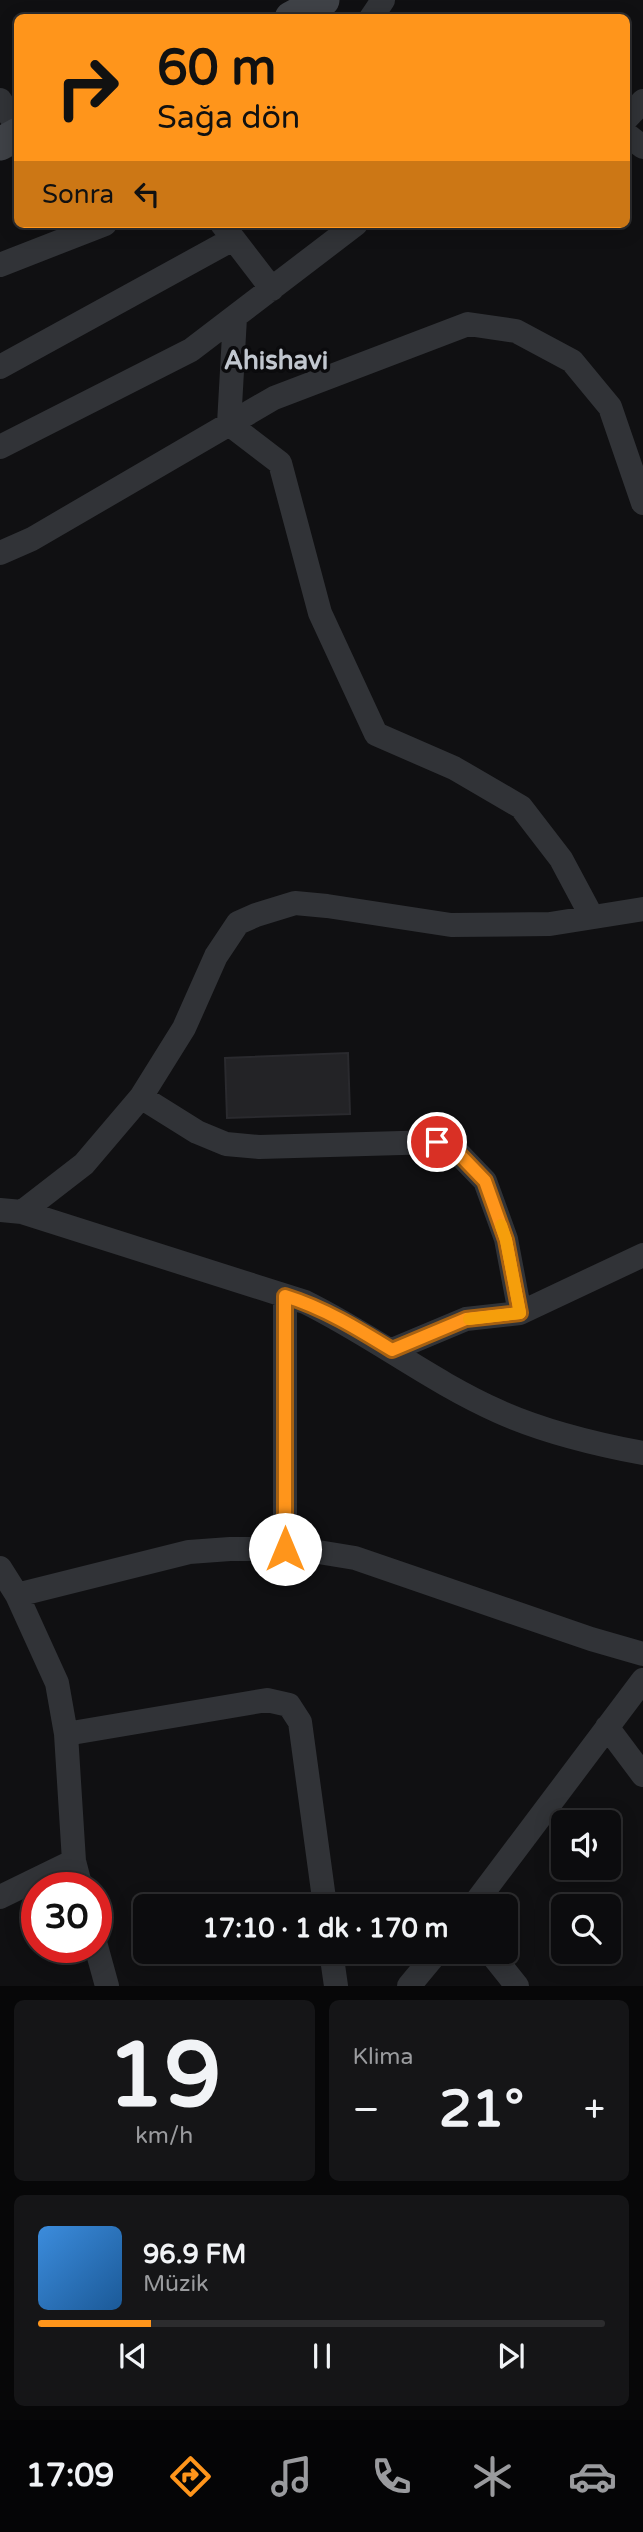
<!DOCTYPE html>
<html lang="tr">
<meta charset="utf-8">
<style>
body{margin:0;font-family:"Varela Round",sans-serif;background:#151517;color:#f1f3f6;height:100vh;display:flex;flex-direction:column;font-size:26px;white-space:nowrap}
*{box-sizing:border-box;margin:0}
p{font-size:23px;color:#9a9b9e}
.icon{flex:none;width:38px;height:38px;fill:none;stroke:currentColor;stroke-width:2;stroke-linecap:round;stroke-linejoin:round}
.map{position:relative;height:1986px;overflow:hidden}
.drawer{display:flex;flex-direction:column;gap:14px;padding:14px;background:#070708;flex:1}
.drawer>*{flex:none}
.guide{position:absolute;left:14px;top:14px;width:616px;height:214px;border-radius:10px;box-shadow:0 4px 18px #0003,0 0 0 2px #2c2c2e;background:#ff951b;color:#111;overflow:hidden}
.tools{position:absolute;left:551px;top:1810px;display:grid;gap:14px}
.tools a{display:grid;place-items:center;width:70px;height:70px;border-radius:10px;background:#0c0c0e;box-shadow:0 4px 18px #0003,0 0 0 2px #2c2c2e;font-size:35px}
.speed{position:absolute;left:21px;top:1872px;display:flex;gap:14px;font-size:35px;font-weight:700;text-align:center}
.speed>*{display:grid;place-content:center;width:91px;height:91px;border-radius:50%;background:#0c0c0e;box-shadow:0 4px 18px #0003,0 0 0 2px #2c2c2e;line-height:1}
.speed .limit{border:10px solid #d22;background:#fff;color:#111}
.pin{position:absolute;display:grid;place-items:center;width:60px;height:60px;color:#fff;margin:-30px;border:4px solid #fff;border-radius:50%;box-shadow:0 2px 7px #0007}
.me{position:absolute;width:77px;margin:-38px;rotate:0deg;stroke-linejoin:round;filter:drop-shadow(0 0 5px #0008)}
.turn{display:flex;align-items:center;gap:24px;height:147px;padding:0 28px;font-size:32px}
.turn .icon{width:91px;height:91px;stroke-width:2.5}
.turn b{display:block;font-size:49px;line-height:60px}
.then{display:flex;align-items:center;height:66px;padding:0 28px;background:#0003;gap:14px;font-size:26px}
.big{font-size:52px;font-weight:700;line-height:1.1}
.drawer .card{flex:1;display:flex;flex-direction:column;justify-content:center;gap:10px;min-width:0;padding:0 24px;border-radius:10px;background:#151517}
.drawer .dial{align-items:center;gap:0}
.dial b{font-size:91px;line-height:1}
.song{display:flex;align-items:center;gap:21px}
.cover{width:84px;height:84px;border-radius:10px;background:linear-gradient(135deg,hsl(210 70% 55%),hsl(210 70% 35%))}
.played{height:7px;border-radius:4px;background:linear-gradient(90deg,#ff951b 20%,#2c2c2e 20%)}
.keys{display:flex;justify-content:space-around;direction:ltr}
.heat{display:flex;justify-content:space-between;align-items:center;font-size:38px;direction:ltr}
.drawer .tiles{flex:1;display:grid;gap:14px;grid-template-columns:1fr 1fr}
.card:last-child{grid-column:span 2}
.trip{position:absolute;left:133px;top:1894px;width:385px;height:70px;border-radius:10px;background:#0c0c0e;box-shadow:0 4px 18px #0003,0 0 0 2px #2c2c2e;font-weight:700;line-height:70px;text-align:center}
.dock{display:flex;height:112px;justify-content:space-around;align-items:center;background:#050506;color:#9a9b9e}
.dock .icon{width:49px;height:49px}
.dock .selected{color:#ff951b}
.dock b{font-size:32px;color:#f1f3f6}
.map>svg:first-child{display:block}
</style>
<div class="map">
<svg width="643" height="1986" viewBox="0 0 643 1986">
<rect width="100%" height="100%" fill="#101012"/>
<path fill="#232326" stroke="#2a2a2e" stroke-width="2" d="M 348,1053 L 350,1114 L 227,1118 L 225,1058 Z"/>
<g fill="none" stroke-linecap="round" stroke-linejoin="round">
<path stroke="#313337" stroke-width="24" d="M 371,18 L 383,0
M 0,100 L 18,128
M 626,119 L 643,101
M 626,134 L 643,147
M 222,224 L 272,289
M 0,265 L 105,224
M 235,317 L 229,424 L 280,463 L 320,613 L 376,734 L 454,768 L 521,807 L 561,859 L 592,917
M 0,367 L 233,239
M 0,447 L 191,350 L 356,224
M 0,553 L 32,539 L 274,398 L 468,324 L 516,331 L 572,361 L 610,407 L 643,503
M 141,1097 L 197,1132 L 226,1144 L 259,1147 L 437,1142 L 460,1155 L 485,1181 L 506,1239 L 520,1313
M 0,1210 L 22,1212 L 305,1302 C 372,1335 432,1382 500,1412 C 545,1432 595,1444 643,1453
M 22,1212 L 84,1164 L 141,1097 L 184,1028 L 216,956 L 238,923 L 256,915 L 295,903 L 327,906 L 451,925 L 550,924 L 643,909
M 392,1350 L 466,1319 L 520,1313 L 643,1255
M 285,1549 L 285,1296
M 0,1568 L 17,1595 L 57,1683 L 66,1734 L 74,1861 L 81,1888
M 17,1595 L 189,1552 L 230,1549 L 300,1549 L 355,1558 L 591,1639 L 643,1654
M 607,1727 L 643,1775
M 66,1734 L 267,1700 L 289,1705 L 300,1722 L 325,1906
M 0,1897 L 74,1861
M 473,1906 L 643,1680
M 96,1946 L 107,1986
M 331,1951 L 336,1986
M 489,1951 L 517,1986
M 409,1986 L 438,1951"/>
<path stroke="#3f4247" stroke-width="33" d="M 291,18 L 323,0
M 0,144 L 18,134"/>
</g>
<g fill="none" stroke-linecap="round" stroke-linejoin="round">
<g stroke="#a66112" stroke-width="18">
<path id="route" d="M 285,1549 L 285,1296 C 324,1308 358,1329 392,1350 L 466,1319 L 520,1313 L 506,1240 L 485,1181 L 460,1155 L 437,1142"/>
</g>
<use href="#route" stroke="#ff951b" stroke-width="12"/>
<path stroke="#f59e0b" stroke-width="12" d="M 469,1319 L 520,1313 L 506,1240 L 501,1225"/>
</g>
<g text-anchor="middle" stroke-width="7" stroke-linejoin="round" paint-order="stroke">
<g font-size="26" font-weight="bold" fill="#c1c7cf" stroke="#0b0b0d">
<text x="276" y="369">Ahishavi</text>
</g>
</g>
</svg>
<div class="tools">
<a><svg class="icon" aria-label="sound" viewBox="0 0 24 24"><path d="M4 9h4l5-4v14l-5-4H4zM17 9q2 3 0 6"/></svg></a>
<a><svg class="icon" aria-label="search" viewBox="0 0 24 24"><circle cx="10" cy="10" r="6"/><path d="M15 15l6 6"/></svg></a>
</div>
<div class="speed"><div class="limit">30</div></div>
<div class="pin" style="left:437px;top:1142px;background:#d93025"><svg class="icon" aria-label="arrive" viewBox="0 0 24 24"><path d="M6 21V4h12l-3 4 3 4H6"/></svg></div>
<svg class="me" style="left:285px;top:1549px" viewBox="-20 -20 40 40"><circle r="19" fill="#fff"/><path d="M0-13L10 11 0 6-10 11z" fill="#ff951b"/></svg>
<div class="trip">17:10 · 1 dk · 170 m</div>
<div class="guide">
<div class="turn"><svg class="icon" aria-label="right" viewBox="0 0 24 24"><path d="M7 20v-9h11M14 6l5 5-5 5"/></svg><div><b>60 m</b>Sağa dön</div></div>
<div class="then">Sonra<svg class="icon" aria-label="left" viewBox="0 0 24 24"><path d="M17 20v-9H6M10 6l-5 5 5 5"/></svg></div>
</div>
</div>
<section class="drawer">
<div class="tiles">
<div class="card dial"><b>19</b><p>km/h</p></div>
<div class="card"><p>Klima</p>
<div class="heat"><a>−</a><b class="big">21°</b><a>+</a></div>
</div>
<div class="card">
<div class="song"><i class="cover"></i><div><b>96.9 FM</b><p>Müzik</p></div></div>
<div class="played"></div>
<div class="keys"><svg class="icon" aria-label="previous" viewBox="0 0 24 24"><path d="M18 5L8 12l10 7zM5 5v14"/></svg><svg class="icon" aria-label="pause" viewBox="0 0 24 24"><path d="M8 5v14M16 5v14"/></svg><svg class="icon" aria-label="next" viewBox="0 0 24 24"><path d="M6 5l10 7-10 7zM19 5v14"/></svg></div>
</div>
</div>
</section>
<nav class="dock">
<b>17:09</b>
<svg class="icon selected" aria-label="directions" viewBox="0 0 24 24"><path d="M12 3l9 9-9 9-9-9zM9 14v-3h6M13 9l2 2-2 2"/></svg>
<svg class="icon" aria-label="music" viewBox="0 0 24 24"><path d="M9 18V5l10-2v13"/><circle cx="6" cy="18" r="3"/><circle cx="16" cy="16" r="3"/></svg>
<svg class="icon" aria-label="phone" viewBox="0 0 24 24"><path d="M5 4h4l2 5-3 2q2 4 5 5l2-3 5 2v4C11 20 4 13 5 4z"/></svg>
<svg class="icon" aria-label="climate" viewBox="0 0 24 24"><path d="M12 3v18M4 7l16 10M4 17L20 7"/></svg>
<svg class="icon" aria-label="car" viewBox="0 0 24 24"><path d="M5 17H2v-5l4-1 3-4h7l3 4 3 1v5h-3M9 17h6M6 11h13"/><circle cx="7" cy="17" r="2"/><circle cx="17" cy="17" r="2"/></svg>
</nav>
